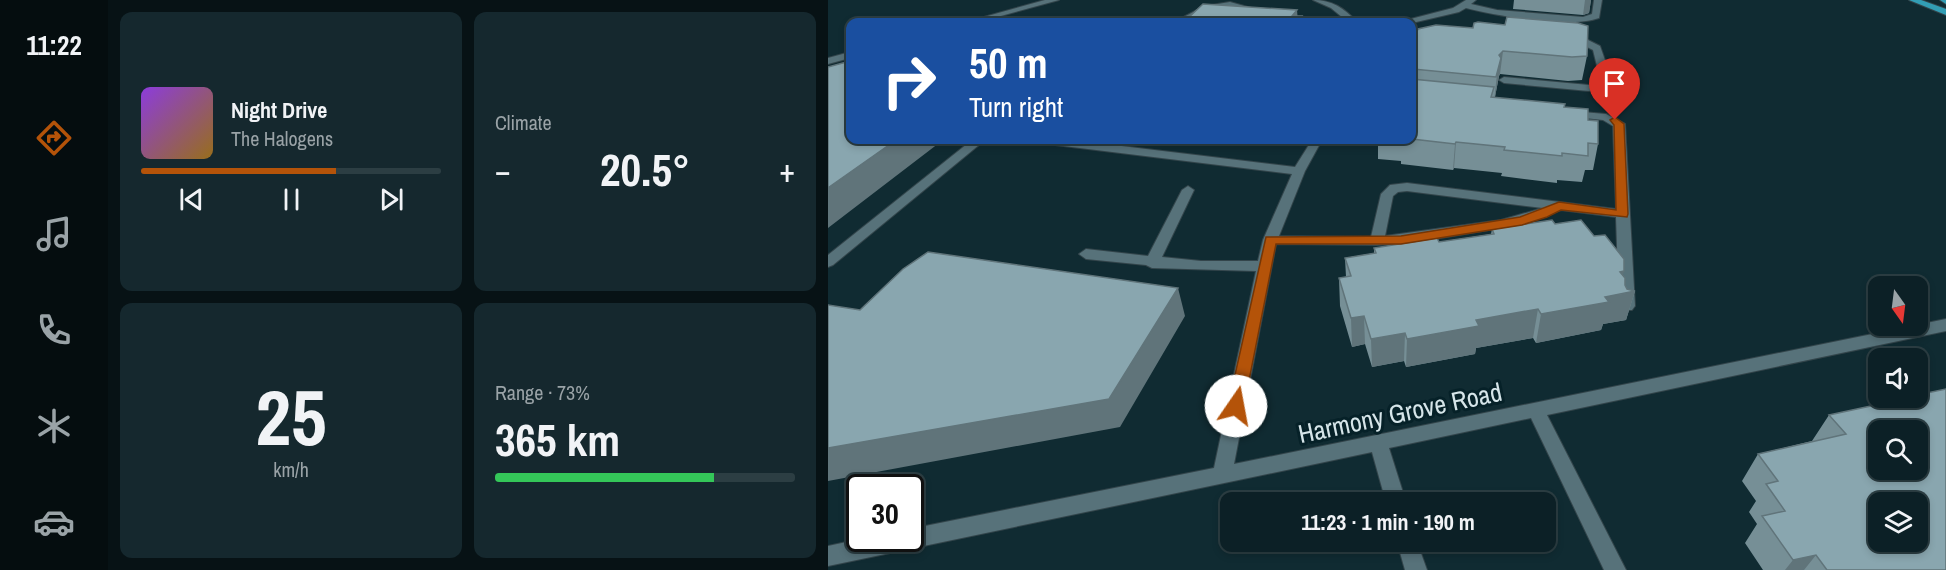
<!DOCTYPE html>
<meta charset="utf-8">
<style>
body{margin:0;font-family:"Archivo Narrow",sans-serif;background:#15282e;color:#f1f3f6;height:100vh;display:flex;flex-direction:column;font-size:22px;white-space:nowrap}
*{box-sizing:border-box;margin:0}
p{font-size:20px;color:#9aa3a7}
.icon{flex:none;width:33px;height:33px;fill:none;stroke:currentColor;stroke-width:2;stroke-linecap:round;stroke-linejoin:round}
.map{position:relative;flex:1;overflow:hidden}
.sheet{display:flex;flex-direction:column;gap:12px;padding:12px;background:#071215;width:720px}
.sheet>*{flex:none}
.banner{position:absolute;left:18px;top:18px;width:570px;height:126px;border-radius:12px;box-shadow:0 3px 9px #0003,0 0 0 2px #2c3e43;background:#1a4fa0;color:#fff;overflow:hidden}
.needle{width:39px;rotate:166deg}
.tools{position:absolute;left:1040px;top:276px;display:grid;gap:12px}
.tools a{display:grid;place-items:center;width:60px;height:60px;border-radius:12px;background:#0c2026;box-shadow:0 3px 9px #0003,0 0 0 2px #2c3e43;font-size:30px}
.speed{position:absolute;left:18px;top:474px;display:flex;gap:12px;font-size:30px;font-weight:700;text-align:center}
.speed>*{display:grid;place-content:center;width:78px;height:78px;border-radius:50%;background:#0c2026;box-shadow:0 3px 9px #0003,0 0 0 2px #2c3e43;line-height:1}
.speed .limit{border:3px solid #111;border-radius:9px;background:#fff;color:#111}
.pin{position:absolute;display:grid;place-items:center;width:51px;height:51px;color:#fff;margin:-62px -26px;border-radius:50% 50% 50% 0;rotate:-45deg;box-shadow:0 0 6px #0007}
.pin .icon{rotate:45deg}
.me{position:absolute;width:66px;margin:-33px;rotate:12deg;stroke-linejoin:round;filter:drop-shadow(0 0 4px #0008)}
.turn{display:flex;align-items:center;gap:21px;height:126px;padding:0 24px;font-size:27px}
.turn .icon{width:78px;height:78px;stroke-width:2.5}
.turn b{display:block;font-size:42px;line-height:51px}
.big{font-size:45px;font-weight:800;line-height:1.1}
.sheet .widget{flex:1;display:flex;flex-direction:column;justify-content:center;gap:9px;min-width:0;padding:0 21px;border-radius:12px;background:#15282e}
.sheet .dial{align-items:center;gap:0}
.dial b{font-size:78px;line-height:1}
.song{display:flex;align-items:center;gap:18px}
.cover{width:72px;height:72px;border-radius:9px;background:linear-gradient(135deg,hsl(270 70% 55%),hsl(40 70% 35%))}
.played{height:6px;border-radius:3px;background:linear-gradient(90deg,#b45309 65%,#2c3e43 65%)}
.keys{display:flex;justify-content:space-around;direction:ltr}
.heat{display:flex;justify-content:space-between;align-items:center;font-size:33px;direction:ltr}
.charge{height:9px;border-radius:4px;background:linear-gradient(90deg,#34c759 73%,#2c3e43 0)}
.sheet .tiles{flex:1;display:grid;gap:12px;grid-template-columns:repeat(2,1fr)}
.trip{position:absolute;left:392px;top:492px;width:336px;height:60px;border-radius:12px;background:#0c2026;box-shadow:0 3px 9px #0003,0 0 0 2px #2c3e43;font-weight:800;line-height:60px;text-align:center}
main{display:flex;flex:1;min-height:0}
.tabs{display:flex;flex-direction:column;width:108px;justify-content:space-around;align-items:center;background:#050d0f;color:#9aa3a7}
.tabs .icon{width:42px;height:42px}
.tabs .active{color:#b45309}
.tabs b{font-size:27px;color:#f1f3f6}
.map>svg:first-child{display:block}
</style>
<main>
<nav class="tabs">
<b>11:22</b>
<svg class="icon active" aria-label="directions" viewBox="0 0 24 24"><path d="M12 3l9 9-9 9-9-9zM9 14v-3h6M13 9l2 2-2 2"/></svg>
<svg class="icon" aria-label="music" viewBox="0 0 24 24"><path d="M9 18V5l10-2v13"/><circle cx="6" cy="18" r="3"/><circle cx="16" cy="16" r="3"/></svg>
<svg class="icon" aria-label="phone" viewBox="0 0 24 24"><path d="M5 4h4l2 5-3 2q2 4 5 5l2-3 5 2v4C11 20 4 13 5 4z"/></svg>
<svg class="icon" aria-label="climate" viewBox="0 0 24 24"><path d="M12 3v18M4 7l16 10M4 17L20 7"/></svg>
<svg class="icon" aria-label="car" viewBox="0 0 24 24"><path d="M5 17H2v-5l4-1 3-4h7l3 4 3 1v5h-3M9 17h6M6 11h13"/><circle cx="7" cy="17" r="2"/><circle cx="17" cy="17" r="2"/></svg>
</nav>
<section class="sheet">
<div class="tiles">
<div class="widget">
<div class="song"><i class="cover"></i><div><b>Night Drive</b><p>The Halogens</p></div></div>
<div class="played"></div>
<div class="keys"><svg class="icon" aria-label="previous" viewBox="0 0 24 24"><path d="M18 5L8 12l10 7zM5 5v14"/></svg><svg class="icon" aria-label="pause" viewBox="0 0 24 24"><path d="M8 5v14M16 5v14"/></svg><svg class="icon" aria-label="next" viewBox="0 0 24 24"><path d="M6 5l10 7-10 7zM19 5v14"/></svg></div>
</div>
<div class="widget"><p>Climate</p>
<div class="heat"><a>−</a><b class="big">20.5°</b><a>+</a></div>
</div>
<div class="widget dial"><b>25</b><p>km/h</p></div>
<div class="widget"><p>Range · 73%</p><b class="big">365 km</b><div class="charge"></div></div>
</div>
</section>
<div class="map">
<svg width="1118" height="570" viewBox="0 0 1118 570">
<rect width="100%" height="100%" fill="#102b32"/>
<g fill="none" stroke-linecap="round" stroke-linejoin="round">
<g stroke="#33454b" stroke-width="2">
<path id="minor" d="M 217,0 L 231,0 L 151,22 L 138,22 Z
M 485,0 C 504,0 516,8 529,22 L 520,22 L 503,8 Z
M 638,0 L 648,0 L 643,4 L 669,10 L 755,17 L 764,14 L 766,0 L 774,0 L 771,18 C 739,29 671,16 638,8 L 631,12 L 584,23 L 571,22 L 625,8 Z
M 402,2 L 466,20 L 467,22 C 444,25 422,7 399,8 C 380,9 364,24 346,22 L 377,6 Z
M 740,36 L 758,39 L 772,46 L 784,80 L 781,86 L 761,91 L 676,83 L 671,80 L 676,77 L 761,85 L 773,82 L 765,50 L 753,44 L 737,41 L 735,39 Z
M 22,52 L 22,58 L 0,64 L 0,58 Z
M 742,111 L 778,114 L 797,124 L 807,306 L 804,310 L 794,310 L 791,306 L 788,217 L 733,210 L 685,226 L 582,243 L 549,245 L 448,244 L 406,464 L 1118,319 L 1118,331 L 719,415 L 798,570 L 776,570 L 703,418 L 561,448 L 578,502 L 558,502 L 544,452 L 0,566 L 0,546 L 37,538 L 82,538 L 82,529 L 386,468 L 428,271 L 324,268 L 318,265 L 258,259 L 251,254 L 258,249 L 320,256 L 354,190 L 360,186 L 366,190 L 334,257 L 373,261 L 430,261 L 435,240 L 464,174 L 219,144 L 214,140 L 244,140 L 467,167 L 484,140 L 494,140 L 477,171 L 451,236 L 543,237 L 553,194 L 562,185 L 579,183 L 788,209 L 785,126 L 775,120 L 738,116 L 736,114 ZM 579,191 L 715,208 L 673,220 L 557,236 L 565,196 L 570,192 Z
M 144,140 L 157,140 L 5,265 L 0,267 L 0,255 Z
M 569,542 L 589,542 L 599,570 L 577,570 Z"/>
</g>
<g stroke="#33454b" stroke-width="2">
<path id="major" d="M 1081,0 L 1093,0 L 1118,9 L 1118,15 Z
M 1112,0 L 1118,0 L 1118,4 Z"/>
</g>
<use href="#minor" fill="#57727a" fill-rule="evenodd"/>
<use href="#major" fill="#329eb5" fill-rule="evenodd"/>
</g>
<path fill="#768f96" d="M 686,0 L 763,0 L 761,13 L 755,15 L 685,9 Z
M 584,44 L 759,56 L 754,80 L 740,81 L 672,74 L 671,76 L 667,97 L 760,120 L 770,144 L 765,170 L 757,170 L 754,182 L 729,180 L 729,183 L 673,176 L 674,173 L 626,168 L 625,170 L 573,164 L 573,161 L 550,159 L 550,146 L 504,141 L 504,140 L 584,140 Z
M 727,224 L 795,276 L 797,285 L 799,289 L 807,291 L 798,320 L 775,324 L 773,330 L 708,343 L 705,338 L 648,348 L 647,354 L 578,367 L 576,361 L 544,367 L 537,344 L 524,347 L 512,306 L 511,278 L 518,277 L 517,258 L 546,253 L 546,248 L 611,242 L 663,234 L 664,229 Z
M 1080,398 L 1118,570 L 935,570 L 917,543 L 929,524 L 921,512 L 928,501 L 914,481 L 930,454 L 984,441 L 1001,415 Z"/>
<path fill="#60747a" d="M 757,0 L 763,0 L 761,13 L 755,15 Z
M 469,10 L 470,22 L 474,16 L 475,22 L 465,22 L 464,16 Z
M 675,51 L 672,74 L 671,76 L 666,102 L 671,55 Z
M 68,140 L 115,140 L 0,228 L 0,188 Z
M 628,142 L 626,168 L 625,170 L 627,144 Z
M 796,271 L 790,295 L 807,291 L 798,320 L 775,324 L 773,330 L 708,343 L 713,314 L 777,297 L 792,272 Z
M 350,288 L 357,316 L 292,427 L 0,481 L 0,448 Z
M 710,309 L 705,338 L 648,348 L 647,354 L 578,367 L 579,339 L 648,320 Z
M 536,316 L 537,344 L 524,347 L 523,318 Z
M 577,333 L 576,361 L 544,367 L 543,339 Z
M 988,555 L 976,570 L 957,570 L 965,560 Z"/>
<path fill="#89a6af" stroke="#60747a" stroke-width="1.5" fill-rule="evenodd" d="M 375,4 L 469,10 L 464,16 L 474,16 L 470,22 L 346,22 L 350,18 L 359,19 Z
M 679,17 L 750,23 L 760,26 L 759,56 L 744,57 L 675,51 L 671,55 L 673,58 L 668,77 L 585,69 L 584,70 L 584,44 L 590,29 L 608,25 L 645,28 L 646,23 L 650,22 L 677,25 Z
M 22,61 L 22,140 L 68,140 L 0,188 L 0,67 Z
M 584,75 L 584,79 L 666,87 L 663,97 L 737,104 L 736,107 L 760,109 L 760,120 L 770,121 L 770,144 L 760,143 L 760,156 L 734,153 L 734,156 L 676,150 L 677,147 L 628,142 L 627,144 L 584,139 Z
M 724,220 L 727,224 L 753,220 L 766,236 L 777,235 L 796,259 L 796,271 L 792,272 L 797,278 L 797,285 L 799,289 L 807,291 L 777,297 L 781,302 L 713,314 L 710,309 L 648,320 L 651,326 L 579,339 L 577,333 L 543,339 L 536,316 L 523,318 L 511,278 L 523,276 L 517,258 L 548,253 L 546,248 L 609,238 L 611,242 L 666,234 L 664,229 Z
M 100,252 L 350,288 L 281,399 L 0,448 L 0,305 L 32,310 L 75,269 Z
M 1118,389 L 1118,570 L 999,570 L 988,555 L 965,560 L 934,516 L 957,511 L 938,484 L 950,481 L 930,454 L 1018,434 L 1001,415 L 1080,398 L 1089,398 L 1089,395 ZM 1050,430 L 1089,430 L 1089,470 L 1050,470 ZM 1050,502 L 1089,502 L 1089,542 L 1050,542 Z"/>
<path fill="#b45309" stroke="#753606" stroke-width="1.5" d="M 787,117 L 796,124 L 800,214 L 799,217 L 733,210 L 719,217 L 694,225 L 573,244 L 448,244 L 416,406 L 414,411 L 408,412 L 402,411 L 400,406 L 438,237 L 573,236 L 692,217 L 731,202 L 788,210 L 786,125 L 782,120 Z"/>
<g text-anchor="middle" stroke-width="6" stroke-linejoin="round" paint-order="stroke">
<g font-size="26" fill="#d6e5e9" stroke="#062128">
<text transform="translate(572 413) rotate(-12)" y="9">Harmony Grove Road</text>
</g>
</g>
</svg>
<div class="tools">
<a><svg class="needle" viewBox="-14 -14 28 28"><path d="M0-13l5 13h-10z" fill="#e53935"/><path d="M0 13l5-13h-10z" fill="#9aa3a7"/></svg></a>
<a><svg class="icon" aria-label="sound" viewBox="0 0 24 24"><path d="M4 9h4l5-4v14l-5-4H4zM17 9q2 3 0 6"/></svg></a>
<a><svg class="icon" aria-label="search" viewBox="0 0 24 24"><circle cx="10" cy="10" r="6"/><path d="M15 15l6 6"/></svg></a>
<a><svg class="icon" aria-label="layers" viewBox="0 0 24 24"><path d="M12 4l9 5-9 5-9-5zM3 14l9 5 9-5"/></svg></a>
</div>
<div class="speed"><div class="limit">30</div></div>
<div class="pin" style="left:787px;top:120px;background:#d93025"><svg class="icon" aria-label="arrive" viewBox="0 0 24 24"><path d="M6 21V4h12l-3 4 3 4H6"/></svg></div>
<svg class="me" style="left:408px;top:406px" viewBox="-20 -20 40 40"><circle r="19" fill="#fff"/><path d="M0-13L10 11 0 6-10 11z" fill="#b45309"/></svg>
<div class="trip">11:23 · 1 min · 190 m</div>
<div class="banner">
<div class="turn"><svg class="icon" aria-label="right" viewBox="0 0 24 24"><path d="M7 20v-9h11M14 6l5 5-5 5"/></svg><div><b>50 m</b>Turn right</div></div>
</div>
</div>
</main>
